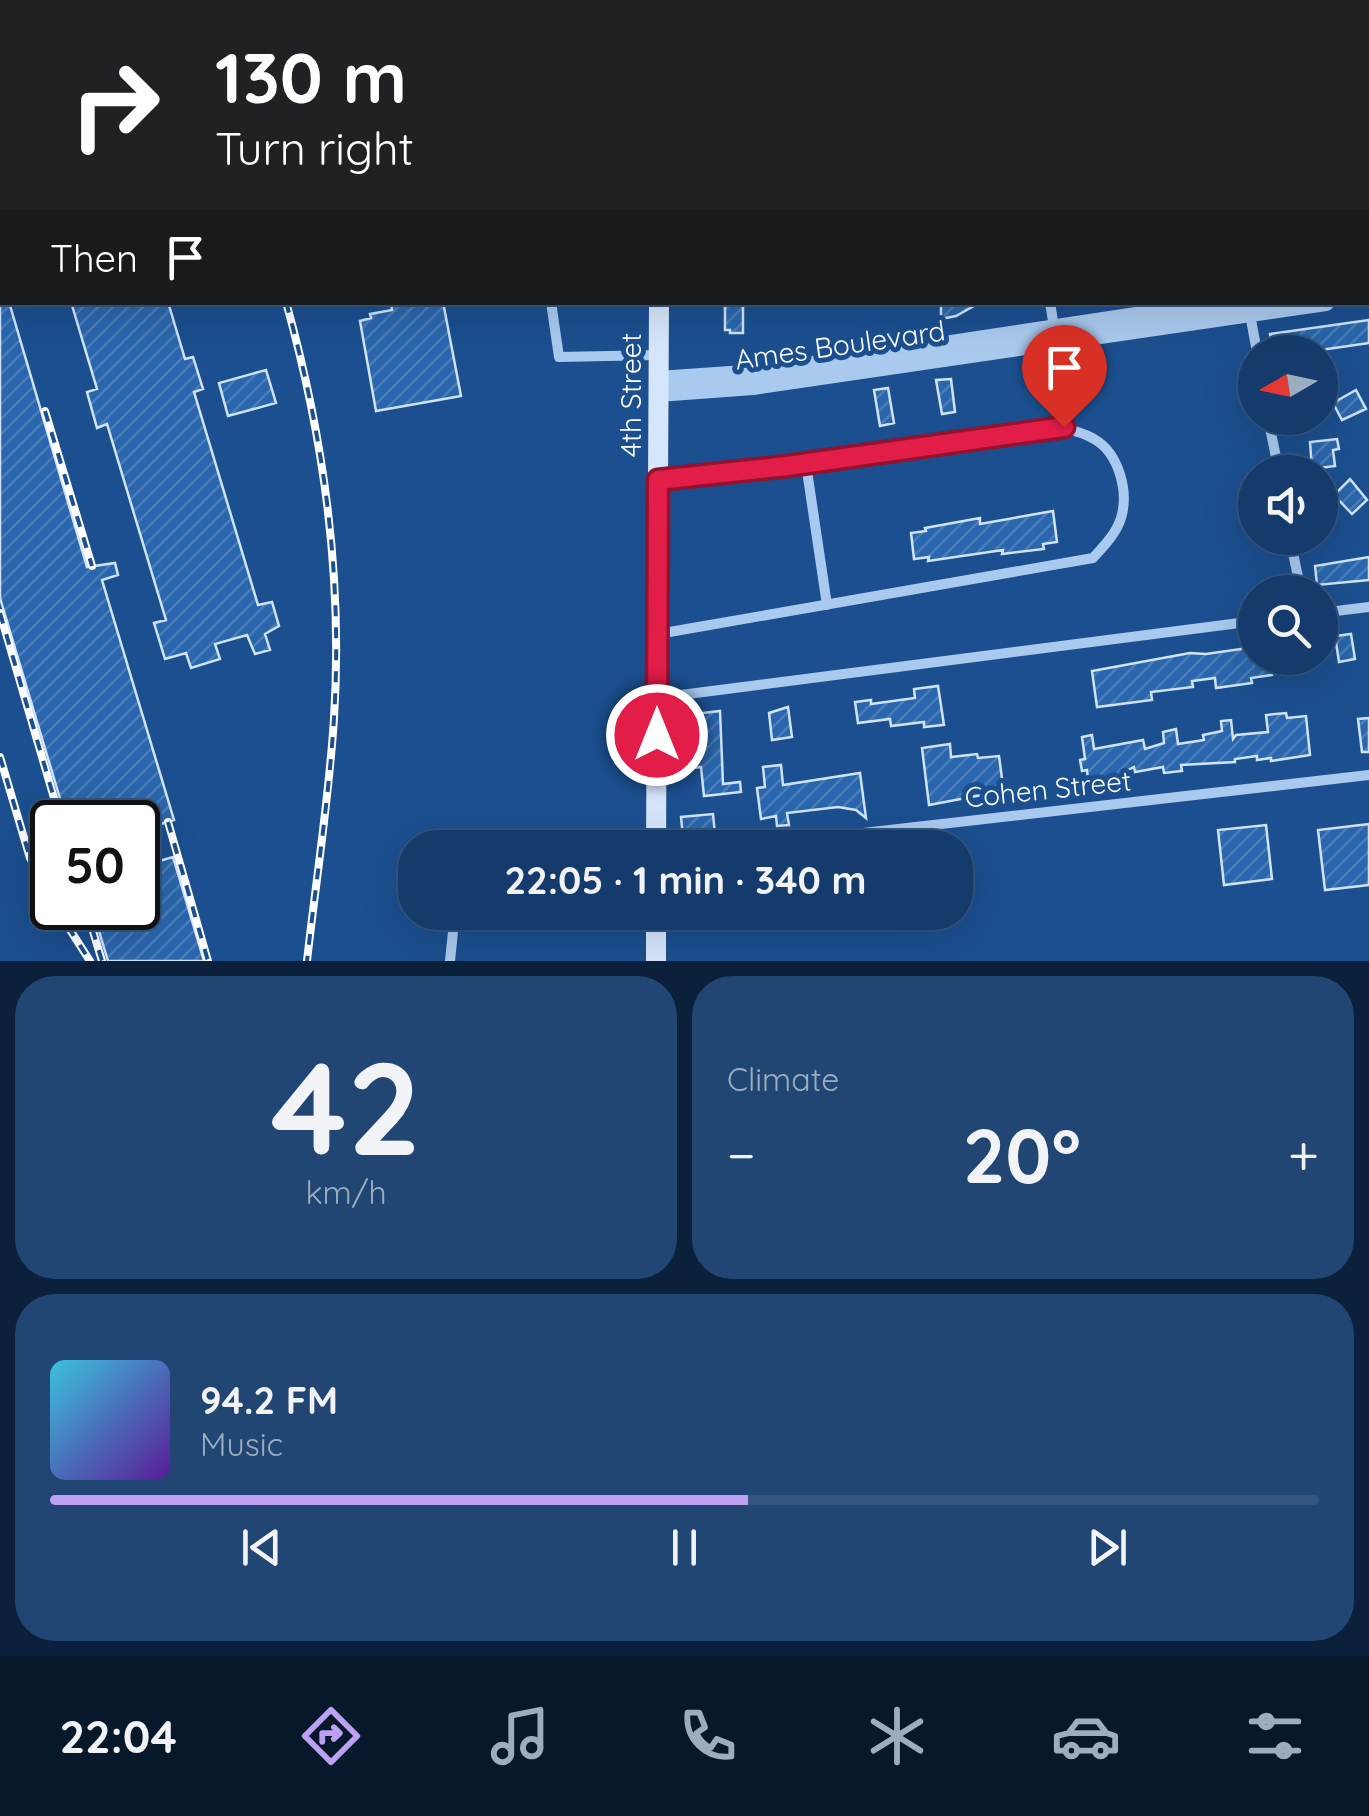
<!DOCTYPE html>
<meta charset="utf-8">
<style>
body{margin:0;font-family:Quicksand,sans-serif;background:#214673;color:#f1f3f6;height:100vh;display:flex;flex-direction:column;font-size:38px;white-space:nowrap}
*{box-sizing:border-box;margin:0}
p{font-size:32px;color:#9dadc1}
.icon{flex:none;width:55px;height:55px;fill:none;stroke:currentColor;stroke-width:2;stroke-linecap:round;stroke-linejoin:round}
.map{position:relative;height:961px;overflow:hidden}
.sheet{display:flex;flex-direction:column;gap:15px;padding:15px;background:#0b203b;flex:1}
.sheet>*{flex:none}
.guide{position:absolute;left:0px;top:0px;width:1370px;height:305px;box-shadow:0 10px 40px #0002,0 0 0 2px #33557e;background:#202124;color:#fff;overflow:hidden}
.needle{width:65px;rotate:261deg}
.fabs{position:absolute;left:1238px;top:335px;display:grid;gap:20px}
.fabs a{display:grid;place-items:center;width:100px;height:100px;border-radius:50%;background:#143b6b;box-shadow:0 10px 40px #0002,0 0 0 2px #33557e;font-size:50px}
.speed{position:absolute;left:30px;top:800px;display:flex;gap:20px;font-size:50px;font-weight:700;text-align:center}
.speed>*{display:grid;place-content:center;width:130px;height:130px;border-radius:50%;background:#143b6b;box-shadow:0 10px 40px #0002,0 0 0 2px #33557e;line-height:1}
.speed .limit{border:5px solid #111;border-radius:15px;background:#fff;color:#111}
.pin{position:absolute;display:grid;place-items:center;width:85px;height:85px;color:#fff;margin:-102px -42px;border-radius:50% 50% 50% 0;rotate:-45deg;box-shadow:0 0 10px #0007}
.pin .icon{rotate:45deg}
.me{position:absolute;width:110px;margin:-55px;rotate:0deg;stroke-linejoin:round;filter:drop-shadow(0 0 8px #0008)}
.turn{display:flex;align-items:center;gap:35px;height:210px;padding:0 50px;font-size:45px}
.turn .icon{width:130px;height:130px;stroke-width:2.5}
.turn b{display:block;font-size:70px;line-height:85px}
.then{display:flex;align-items:center;height:95px;padding:0 50px;background:#0003;gap:20px;font-size:38px}
.big{font-size:75px;font-weight:800;line-height:1.1}
.sheet .widget{flex:1;display:flex;flex-direction:column;justify-content:center;gap:15px;min-width:0;padding:0 35px;border-radius:40px;background:#214673}
.sheet .dial{align-items:center;gap:0}
.dial b{font-size:130px;line-height:1}
.song{display:flex;align-items:center;gap:30px}
.cover{width:120px;height:120px;border-radius:15px;background:linear-gradient(135deg,hsl(190 70% 55%),hsl(270 70% 35%))}
.played{height:10px;border-radius:5px;background:linear-gradient(90deg,#bca0f2 55%,#33557e 55%)}
.keys{display:flex;justify-content:space-around;direction:ltr}
.heat{display:flex;justify-content:space-between;align-items:center;font-size:55px;direction:ltr}
.sheet .tiles{flex:1;display:grid;gap:15px;grid-template-columns:1fr 1fr}
.widget:last-child{grid-column:span 2}
.trip{position:absolute;left:398px;top:830px;width:575px;height:100px;border-radius:40px;background:#143b6b;box-shadow:0 10px 40px #0002,0 0 0 2px #33557e;font-weight:800;line-height:100px;text-align:center}
.dock{display:flex;height:160px;justify-content:space-around;align-items:center;background:#08182b;color:#9dadc1}
.dock .icon{width:70px;height:70px}
.dock .selected{color:#bca0f2}
.dock b{font-size:45px;color:#f1f3f6}
.map>svg:first-child{display:block}
</style>
<div class="map">
<svg width="1369" height="961" viewBox="0 0 1369 961">
<defs>
<pattern id="building-hatch" width="6" height="6" patternUnits="userSpaceOnUse" patternTransform="scale(2.5)"><rect width="6" height="6" fill="#2a66ad"/><path d="M-1 1l2-2M0 6l6-6M5 7l2-2" fill="none" stroke="#4a7db9"/></pattern>
</defs>
<rect width="100%" height="100%" fill="#1b4f8f"/>
<path fill="url(#building-hatch)" stroke="#cfe3fa" stroke-width="2.5" d="M 0,302 L 9,302 L 87,567 L 115,563 L 118,575 L 102,580 L 174,820 L 138,831 L 138,822 L 67,822 L 0,598 Z
M 71,302 L 168,302 L 185,359 L 193,357 L 203,389 L 194,392 L 258,605 L 272,602 L 279,626 L 265,634 L 270,650 L 255,654 L 247,635 L 215,644 L 220,659 L 191,668 L 186,653 L 165,659 L 154,623 L 166,620 L 107,424 L 97,428 L 87,392 L 97,389 Z
M 391,302 L 443,302 L 461,396 L 376,411 L 360,321 L 371,318 L 370,314 L 392,310 Z
M 941,302 L 981,302 L 956,316 L 941,319 Z
M 725,303 L 743,303 L 743,333 L 730,333 L 730,330 L 725,330 Z
M 1369,320 L 1369,343 L 1307,352 L 1273,352 L 1270,334 Z
M 266,370 L 276,403 L 228,416 L 219,383 Z
M 951,379 L 955,412 L 942,414 L 936,380 Z
M 888,388 L 894,423 L 880,426 L 874,390 Z
M 1356,390 L 1366,409 L 1342,420 L 1333,403 Z
M 1337,439 L 1339,449 L 1333,450 L 1335,466 L 1312,469 L 1310,442 Z
M 1350,479 L 1367,500 L 1352,514 L 1334,495 Z
M 1053,511 L 1057,542 L 1043,544 L 1044,549 L 1002,554 L 1003,550 L 928,561 L 929,557 L 914,559 L 911,533 L 926,531 L 925,528 L 980,518 L 980,524 Z
M 1369,557 L 1369,580 L 1317,585 L 1315,566 Z
M 1351,634 L 1355,659 L 1339,662 L 1335,636 Z
M 1255,647 L 1255,658 L 1269,658 L 1272,675 L 1251,678 L 1252,683 L 1216,688 L 1215,678 L 1192,681 L 1193,687 L 1151,692 L 1152,700 L 1097,707 L 1092,671 L 1190,653 L 1206,654 Z
M 938,686 L 944,725 L 924,727 L 924,722 L 891,726 L 890,719 L 858,723 L 855,702 L 871,700 L 871,704 L 915,698 L 914,689 Z
M 788,707 L 792,737 L 772,740 L 769,713 Z
M 720,711 L 723,784 L 740,782 L 741,792 L 704,796 L 701,767 L 685,769 L 683,744 L 688,744 L 685,715 Z
M 1286,713 L 1287,718 L 1306,716 L 1310,755 L 1271,761 L 1271,758 L 1257,760 L 1257,756 L 1235,759 L 1235,762 L 1181,765 L 1182,771 L 1164,773 L 1163,767 L 1135,772 L 1134,767 L 1112,778 L 1088,781 L 1087,770 L 1082,771 L 1080,760 L 1085,759 L 1082,737 L 1092,735 L 1094,749 L 1143,740 L 1145,749 L 1164,743 L 1163,732 L 1176,729 L 1178,744 L 1204,740 L 1203,735 L 1222,731 L 1221,721 L 1231,720 L 1233,739 L 1236,735 L 1268,732 L 1266,715 Z
M 1369,718 L 1369,752 L 1362,752 L 1358,719 Z
M 950,744 L 951,757 L 977,754 L 978,758 L 999,756 L 1003,786 L 997,786 L 998,792 L 929,805 L 922,748 Z
M 781,765 L 783,785 L 860,773 L 866,818 L 856,810 L 838,807 L 787,813 L 789,825 L 777,826 L 776,816 L 761,819 L 757,788 L 765,787 L 763,767 Z
M 713,814 L 715,834 L 683,837 L 681,817 Z
M 1369,824 L 1369,885 L 1325,890 L 1318,830 Z
M 1266,825 L 1272,879 L 1224,885 L 1218,830 Z
M 173,857 L 204,961 L 108,961 L 92,908 L 138,908 L 138,867 Z"/>
<g fill="none" stroke-linecap="round" stroke-linejoin="round">
<path stroke="#a9c9ee" stroke-width="10" d="M 598,2 L 610,0
M 779,2 L 793,0
M 551,302 L 559,357 L 658,355
M 1050,302 L 1054,328
M 1250,314 L 1257,352
M 1268,418 L 1279,472
M 806,464 L 827,605
M 1290,538 L 1301,592
M 1320,613 L 1369,607
M 658,634 L 1093,558 C 1104,546 1116,534 1121,518 C 1129,492 1119,453 1094,439 C 1085,433 1073,431 1063,427 L 787,467 L 658,480
M 657,698 L 1255,621
M 462,848 L 463,833
M 732,848 L 1369,775
M 450,961 L 455,912"/>
<path stroke="#a9c9ee" stroke-width="18" d="M 1368,282 L 1369,282
M 1368,296 L 1369,296
M 658,380 L 759,373 L 1229,302
M 658,393 L 753,386 L 1326,302"/>
<path stroke="#d6e6fa" stroke-width="20" d="M 663,0 L 663,2
M 656,848 L 659,302
M 656,912 L 656,961"/>
<g stroke="#fff" stroke-width="8">
<path id="rail" d="M 197,0 L 198,2
M 286,302 C 324,438 343,576 334,718 C 329,799 316,880 307,961
M 45,411 L 92,566
M 0,613 L 61,822
M 0,757 L 30,858 L 52,901
M 168,822 L 208,961
M 56,908 L 90,961
M 86,908 L 102,961"/>
</g>
<use href="#rail" stroke="#1b4f8f" stroke-width="4" stroke-dasharray="11" stroke-linecap="butt"/>
</g>
<g fill="none" stroke-linecap="round" stroke-linejoin="round">
<g stroke="#92132f" stroke-width="25">
<path id="route" d="M 657,735 L 658,480 L 787,466 L 1064,427"/>
</g>
<use href="#route" stroke="#e11d48" stroke-width="18"/>
</g>
<g text-anchor="middle" stroke-width="10" stroke-linejoin="round" paint-order="stroke">
<g font-size="28" fill="#fff" stroke="#1b4f8f">
<text transform="translate(840 345) rotate(-8)" y="10">Ames Boulevard</text>
<text transform="translate(631 395) rotate(-90)" y="10">4th Street</text>
<text transform="translate(1048 789) rotate(-6)" y="10">Cohen Street</text>
</g>
</g>
</svg>
<div class="fabs">
<a><svg class="needle" viewBox="-14 -14 28 28"><path d="M0-13l5 13h-10z" fill="#e53935"/><path d="M0 13l5-13h-10z" fill="#9dadc1"/></svg></a>
<a><svg class="icon" aria-label="sound" viewBox="0 0 24 24"><path d="M4 9h4l5-4v14l-5-4H4zM17 9q2 3 0 6"/></svg></a>
<a><svg class="icon" aria-label="search" viewBox="0 0 24 24"><circle cx="10" cy="10" r="6"/><path d="M15 15l6 6"/></svg></a>
</div>
<div class="speed"><div class="limit">50</div></div>
<div class="pin" style="left:1064px;top:427px;background:#d93025"><svg class="icon" aria-label="arrive" viewBox="0 0 24 24"><path d="M6 21V4h12l-3 4 3 4H6"/></svg></div>
<svg class="me" style="left:657px;top:735px" viewBox="-20 -20 40 40"><circle r="17" fill="#e11d48" stroke="#fff" stroke-width="3"/><path d="M0-11L8 9 0 5-8 9z" fill="#fff"/></svg>
<div class="trip">22:05 · 1 min · 340 m</div>
<div class="guide">
<div class="turn"><svg class="icon" aria-label="right" viewBox="0 0 24 24"><path d="M7 20v-9h11M14 6l5 5-5 5"/></svg><div><b>130 m</b>Turn right</div></div>
<div class="then">Then<svg class="icon" aria-label="arrive" viewBox="0 0 24 24"><path d="M6 21V4h12l-3 4 3 4H6"/></svg></div>
</div>
</div>
<section class="sheet">
<div class="tiles">
<div class="widget dial"><b>42</b><p>km/h</p></div>
<div class="widget"><p>Climate</p>
<div class="heat"><a>−</a><b class="big">20°</b><a>+</a></div>
</div>
<div class="widget">
<div class="song"><i class="cover"></i><div><b>94.2 FM</b><p>Music</p></div></div>
<div class="played"></div>
<div class="keys"><svg class="icon" aria-label="previous" viewBox="0 0 24 24"><path d="M18 5L8 12l10 7zM5 5v14"/></svg><svg class="icon" aria-label="pause" viewBox="0 0 24 24"><path d="M8 5v14M16 5v14"/></svg><svg class="icon" aria-label="next" viewBox="0 0 24 24"><path d="M6 5l10 7-10 7zM19 5v14"/></svg></div>
</div>
</div>
</section>
<nav class="dock">
<b>22:04</b>
<svg class="icon selected" aria-label="directions" viewBox="0 0 24 24"><path d="M12 3l9 9-9 9-9-9zM9 14v-3h6M13 9l2 2-2 2"/></svg>
<svg class="icon" aria-label="music" viewBox="0 0 24 24"><path d="M9 18V5l10-2v13"/><circle cx="6" cy="18" r="3"/><circle cx="16" cy="16" r="3"/></svg>
<svg class="icon" aria-label="phone" viewBox="0 0 24 24"><path d="M5 4h4l2 5-3 2q2 4 5 5l2-3 5 2v4C11 20 4 13 5 4z"/></svg>
<svg class="icon" aria-label="climate" viewBox="0 0 24 24"><path d="M12 3v18M4 7l16 10M4 17L20 7"/></svg>
<svg class="icon" aria-label="car" viewBox="0 0 24 24"><path d="M5 17H2v-5l4-1 3-4h7l3 4 3 1v5h-3M9 17h6M6 11h13"/><circle cx="7" cy="17" r="2"/><circle cx="17" cy="17" r="2"/></svg>
<svg class="icon" aria-label="filters" viewBox="0 0 24 24"><path d="M4 7h16M4 17h16"/><circle cx="9" cy="7" r="2"/><circle cx="15" cy="17" r="2"/></svg>
</nav>
